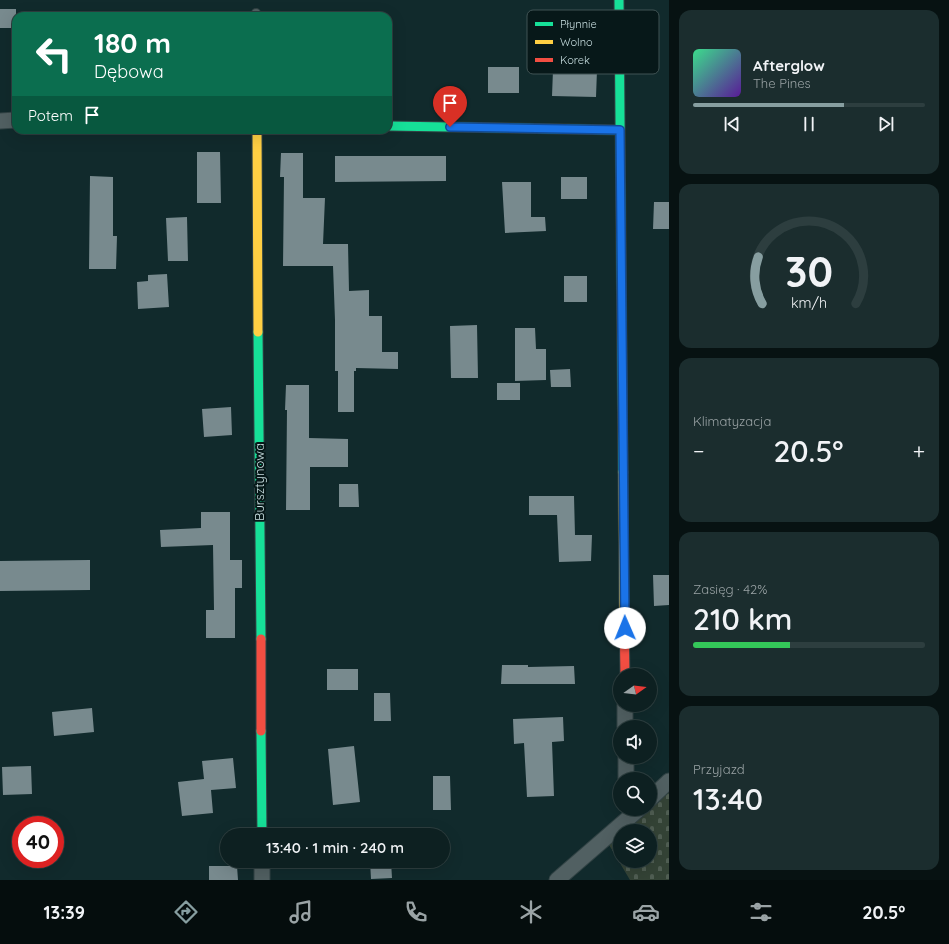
<!DOCTYPE html>
<html lang="pl">
<meta charset="utf-8">
<style>
body{margin:0;font-family:Quicksand,sans-serif;background:#1b2d2e;color:#f1f3f6;height:100vh;display:flex;flex-direction:column;font-size:15px;white-space:nowrap}
*{box-sizing:border-box;margin:0}
p{font-size:13px;color:#9aa3a5}
.icon{flex:none;width:22px;height:22px;fill:none;stroke:currentColor;stroke-width:2;stroke-linecap:round;stroke-linejoin:round}
.map{position:relative;flex:1;overflow:hidden}
.side{display:flex;flex-direction:column;gap:10px;padding:10px;background:#071212;width:280px}
.side>*{flex:none}
.hud{position:absolute;left:12px;top:12px;width:380px;height:122px;border-radius:12px;box-shadow:0 4px 16px #0002,0 0 0 1px #2d3e3f;background:#0b6e4f;color:#fff;overflow:hidden}
.needle{width:26px;rotate:76deg}
.buttons{position:absolute;left:613px;top:668px;display:grid;gap:8px}
.buttons a{display:grid;place-items:center;width:44px;height:44px;border-radius:50%;background:#0d2021;box-shadow:0 4px 16px #0002,0 0 0 1px #2d3e3f;font-size:20px}
.speed{position:absolute;left:12px;top:816px;display:flex;gap:8px;font-size:20px;font-weight:700;text-align:center}
.speed>*{display:grid;place-content:center;width:52px;height:52px;border-radius:50%;background:#0d2021;box-shadow:0 4px 16px #0002,0 0 0 1px #2d3e3f;line-height:1}
.speed .limit{border:6px solid #d22;background:#fff;color:#111}
.pin{position:absolute;display:grid;place-items:center;width:34px;height:34px;color:#fff;margin:-41px -17px;border-radius:50% 50% 50% 0;rotate:-45deg;box-shadow:0 0 4px #0007}
.pin .icon{rotate:45deg}
.me{position:absolute;width:44px;margin:-22px;rotate:359deg;stroke-linejoin:round;filter:drop-shadow(0 0 3px #0008)}
.turn{display:flex;align-items:center;gap:14px;height:84px;padding:0 16px;font-size:18px}
.turn .icon{width:52px;height:52px;stroke-width:2.5}
.turn b{display:block;font-size:28px;line-height:34px}
.then{display:flex;align-items:center;height:38px;padding:0 16px;background:#0003;gap:8px;font-size:15px}
.big{font-size:30px;font-weight:600;line-height:1.1}
.side .widget{flex:1;display:flex;flex-direction:column;justify-content:center;gap:6px;min-width:0;padding:0 14px;border-radius:12px;background:#1b2d2e}
.side .dial{align-items:center;gap:0}
.dial svg{height:104px;overflow:visible;fill:none;stroke:#2d3e3f;stroke-width:7;stroke-linecap:round;text-anchor:middle}
.dial text{fill:#f1f3f6;stroke:none}
.song{display:flex;align-items:center;gap:12px}
.cover{width:48px;height:48px;border-radius:6px;background:linear-gradient(135deg,hsl(150 70% 55%),hsl(270 70% 35%))}
.played{height:4px;border-radius:2px;background:linear-gradient(90deg,#879ea0 65%,#2d3e3f 65%)}
.keys{display:flex;justify-content:space-around;direction:ltr}
.heat{display:flex;justify-content:space-between;align-items:center;font-size:22px;direction:ltr}
.charge{height:6px;border-radius:3px;background:linear-gradient(90deg,#34c759 42%,#2d3e3f 0)}
.trip{position:absolute;left:220px;top:828px;width:230px;height:40px;border-radius:20px;background:#0d2021;box-shadow:0 4px 16px #0002,0 0 0 1px #2d3e3f;font-weight:600;line-height:40px;text-align:center}
.menu{display:flex;height:64px;justify-content:space-around;align-items:center;background:#050d0d;color:#9aa3a5}
.menu .icon{width:28px;height:28px}
.menu .selected{color:#879ea0}
.menu b{font-size:18px;color:#f1f3f6}
main{display:flex;flex:1;min-height:0}
.map>svg:first-child{display:block}
</style>
<main>
<div class="map">
<svg width="669" height="880" viewBox="0 0 669 880">
<defs>
<pattern id="cemetery-stones" width="16" height="16" patternUnits="userSpaceOnUse"><rect width="16" height="16" fill="#344336"/><path d="M2 7V4a2 2 0 0 1 4 0v3zM10 15v-3a2 2 0 0 1 4 0v3z" fill="#505e53"/></pattern>
</defs>
<rect width="100%" height="100%" fill="#112a2c"/>
<path fill="url(#cemetery-stones)" fill-rule="evenodd" d="M 669,783 L 669,880 L 630,880 L 605,838 L 639,809 L 650,809 L 650,800 ZM 620,831 L 650,831 L 650,861 L 620,861 Z"/>
<path fill="#788a8e" d="M 0,9 L 16,9 L 16,28 L 0,28 Z
M 591,26 L 592,70 L 597,70 L 596,97 L 552,96 L 553,70 L 559,70 L 559,27 Z
M 488,67 L 519,67 L 519,93 L 488,93 Z
M 197,152 L 220,152 L 221,203 L 197,203 Z
M 281,153 L 303,153 L 303,198 L 325,198 L 323,244 L 348,244 L 349,291 L 369,290 L 369,316 L 382,316 L 382,352 L 398,352 L 398,369 L 356,368 L 356,371 L 354,371 L 354,412 L 338,412 L 338,371 L 335,371 L 335,320 L 333,266 L 283,266 L 284,177 L 280,177 Z
M 335,156 L 446,156 L 446,181 L 335,182 Z
M 90,176 L 113,177 L 113,236 L 117,236 L 116,269 L 89,269 Z
M 561,177 L 587,177 L 587,199 L 561,199 Z
M 502,182 L 531,182 L 531,217 L 545,217 L 546,231 L 505,233 Z
M 654,202 L 669,202 L 669,229 L 653,229 Z
M 187,217 L 188,261 L 168,261 L 166,218 Z
M 167,274 L 169,307 L 138,309 L 137,282 L 148,281 L 148,275 Z
M 564,276 L 587,276 L 587,302 L 564,302 Z
M 477,325 L 478,378 L 451,378 L 450,326 Z
M 515,328 L 535,328 L 536,349 L 546,349 L 546,380 L 515,381 Z
M 570,369 L 571,387 L 551,387 L 550,370 Z
M 497,383 L 520,383 L 520,400 L 497,400 Z
M 286,385 L 309,385 L 309,438 L 348,439 L 348,467 L 310,467 L 310,510 L 286,510 L 287,410 L 285,410 Z
M 231,407 L 232,435 L 204,437 L 202,409 Z
M 339,484 L 358,484 L 359,507 L 339,507 Z
M 529,496 L 574,496 L 575,535 L 592,535 L 591,561 L 559,562 L 557,515 L 529,515 Z
M 201,512 L 230,512 L 230,560 L 242,560 L 242,588 L 235,588 L 235,638 L 206,638 L 206,610 L 214,610 L 213,545 L 161,547 L 160,530 L 201,528 Z
M 90,560 L 90,590 L 0,591 L 0,561 Z
M 653,575 L 669,575 L 669,605 L 654,606 Z
M 502,665 L 528,665 L 528,667 L 574,666 L 575,684 L 501,684 Z
M 327,669 L 358,669 L 358,690 L 327,690 Z
M 374,693 L 390,693 L 391,721 L 374,721 Z
M 92,708 L 94,732 L 54,736 L 52,712 Z
M 563,717 L 564,741 L 552,742 L 554,796 L 527,797 L 524,743 L 514,744 L 513,719 Z
M 354,746 L 360,802 L 333,805 L 328,749 Z
M 233,758 L 236,788 L 211,790 L 213,813 L 182,816 L 178,782 L 204,779 L 202,761 Z
M 31,766 L 32,794 L 3,795 L 2,767 Z
M 433,776 L 450,776 L 451,810 L 433,810 Z
M 370,861 L 391,861 L 392,878 L 371,879 Z
M 209,866 L 237,866 L 238,880 L 209,880 Z"/>
<g fill="none" stroke-linecap="round" stroke-linejoin="round">
<g stroke="#324345" stroke-width="10">
<path id="lane" d="M 256,13 L 256,16"/>
</g>
<g stroke="#324345" stroke-width="17">
<path id="street" d="M 0,121 L 16,120
M 625,705 L 625,727
M 626,757 L 626,779
M 650,799 L 669,781
M 262,861 L 262,880
M 557,880 L 639,809"/>
</g>
<g stroke="#324345" stroke-width="11">
<path id="fast" d="M 619,0 L 623,472
M 388,126 L 620,130
M 258,332 L 261,639
M 261,731 L 262,835"/>
</g>
<g stroke="#324345" stroke-width="11">
<path id="slow" d="M 257,130 L 258,332
M 623,472 L 624,614"/>
</g>
<g stroke="#324345" stroke-width="11">
<path id="jam" d="M 624,614 L 625,675
M 261,639 L 261,731"/>
</g>
<use href="#lane" stroke="#516062" stroke-width="8"/>
<use href="#street" stroke="#516062" stroke-width="15"/>
<use href="#fast" stroke="#16e098" stroke-width="9"/>
<use href="#slow" stroke="#ffcf43" stroke-width="9"/>
<use href="#jam" stroke="#f24e42" stroke-width="9"/>
</g>
<g fill="none" stroke-linecap="round" stroke-linejoin="round">
<g stroke="#114b97" stroke-width="10">
<path id="route" d="M 450,127 L 620,130 L 625,628"/>
</g>
<use href="#route" stroke="#1a73e8" stroke-width="7"/>
</g>
<g text-anchor="middle" stroke-width="4" stroke-linejoin="round" paint-order="stroke">
<g font-size="13" fill="#c7dddf" stroke="#071819">
<text transform="translate(259 482) rotate(-90)" y="5">Bursztynowa</text>
</g>
</g>
<rect x="527" y="10" width="132" height="64" rx="6" fill="#071819" stroke="#415354" stroke-width="1"/>
<rect x="535" y="22" width="18" height="4" fill="#16e098"/>
<rect x="535" y="40" width="18" height="4" fill="#ffcf43"/>
<rect x="535" y="58" width="18" height="4" fill="#f24e42"/>
<g font-size="11" fill="#c7dddf">
<text x="560" y="28">Płynnie</text>
<text x="560" y="46">Wolno</text>
<text x="560" y="64">Korek</text>
</g>
</svg>
<div class="buttons">
<a><svg class="needle" viewBox="-14 -14 28 28"><path d="M0-13l5 13h-10z" fill="#e53935"/><path d="M0 13l5-13h-10z" fill="#9aa3a5"/></svg></a>
<a><svg class="icon" aria-label="sound" viewBox="0 0 24 24"><path d="M4 9h4l5-4v14l-5-4H4zM17 9q2 3 0 6"/></svg></a>
<a><svg class="icon" aria-label="search" viewBox="0 0 24 24"><circle cx="10" cy="10" r="6"/><path d="M15 15l6 6"/></svg></a>
<a><svg class="icon" aria-label="layers" viewBox="0 0 24 24"><path d="M12 4l9 5-9 5-9-5zM3 14l9 5 9-5"/></svg></a>
</div>
<div class="speed"><div class="limit">40</div></div>
<div class="pin" style="left:450px;top:127px;background:#d93025"><svg class="icon" aria-label="arrive" viewBox="0 0 24 24"><path d="M6 21V4h12l-3 4 3 4H6"/></svg></div>
<svg class="me" style="left:625px;top:628px" viewBox="-20 -20 40 40"><circle r="19" fill="#fff"/><path d="M0-13L10 11 0 6-10 11z" fill="#1a73e8"/></svg>
<div class="trip">13:40 · 1 min · 240 m</div>
<div class="hud">
<div class="turn"><svg class="icon" aria-label="left" viewBox="0 0 24 24"><path d="M17 20v-9H6M10 6l-5 5 5 5"/></svg><div><b>180 m</b>Dębowa</div></div>
<div class="then">Potem<svg class="icon" aria-label="arrive" viewBox="0 0 24 24"><path d="M6 21V4h12l-3 4 3 4H6"/></svg></div>
</div>
</div>
<section class="side">
<div class="widget">
<div class="song"><i class="cover"></i><div><b>Afterglow</b><p>The Pines</p></div></div>
<div class="played"></div>
<div class="keys"><svg class="icon" aria-label="previous" viewBox="0 0 24 24"><path d="M18 5L8 12l10 7zM5 5v14"/></svg><svg class="icon" aria-label="pause" viewBox="0 0 24 24"><path d="M8 5v14M16 5v14"/></svg><svg class="icon" aria-label="next" viewBox="0 0 24 24"><path d="M6 5l10 7-10 7zM19 5v14"/></svg></div>
</div>
<div class="widget dial"><svg viewBox="0 0 100 80">
<path d="M14 69A42 42 0 1 1 86 69"/>
<path d="M14 69A42 42 0 0 1 11 33" stroke="#879ea0"/>
<text x="50" y="56" font-size="32" font-weight="700">30</text>
<text x="50" y="72" font-size="11">km/h</text>
</svg></div>
<div class="widget"><p>Klimatyzacja</p>
<div class="heat"><a>−</a><b class="big">20.5°</b><a>+</a></div>
</div>
<div class="widget"><p>Zasięg · 42%</p><b class="big">210 km</b><div class="charge"></div></div>
<div class="widget"><p>Przyjazd</p><b class="big">13:40</b></div>
</section>
</main>
<nav class="menu">
<b>13:39</b>
<svg class="icon selected" aria-label="directions" viewBox="0 0 24 24"><path d="M12 3l9 9-9 9-9-9zM9 14v-3h6M13 9l2 2-2 2"/></svg>
<svg class="icon" aria-label="music" viewBox="0 0 24 24"><path d="M9 18V5l10-2v13"/><circle cx="6" cy="18" r="3"/><circle cx="16" cy="16" r="3"/></svg>
<svg class="icon" aria-label="phone" viewBox="0 0 24 24"><path d="M5 4h4l2 5-3 2q2 4 5 5l2-3 5 2v4C11 20 4 13 5 4z"/></svg>
<svg class="icon" aria-label="climate" viewBox="0 0 24 24"><path d="M12 3v18M4 7l16 10M4 17L20 7"/></svg>
<svg class="icon" aria-label="car" viewBox="0 0 24 24"><path d="M5 17H2v-5l4-1 3-4h7l3 4 3 1v5h-3M9 17h6M6 11h13"/><circle cx="7" cy="17" r="2"/><circle cx="17" cy="17" r="2"/></svg>
<svg class="icon" aria-label="filters" viewBox="0 0 24 24"><path d="M4 7h16M4 17h16"/><circle cx="9" cy="7" r="2"/><circle cx="15" cy="17" r="2"/></svg>
<b>20.5°</b>
</nav>
